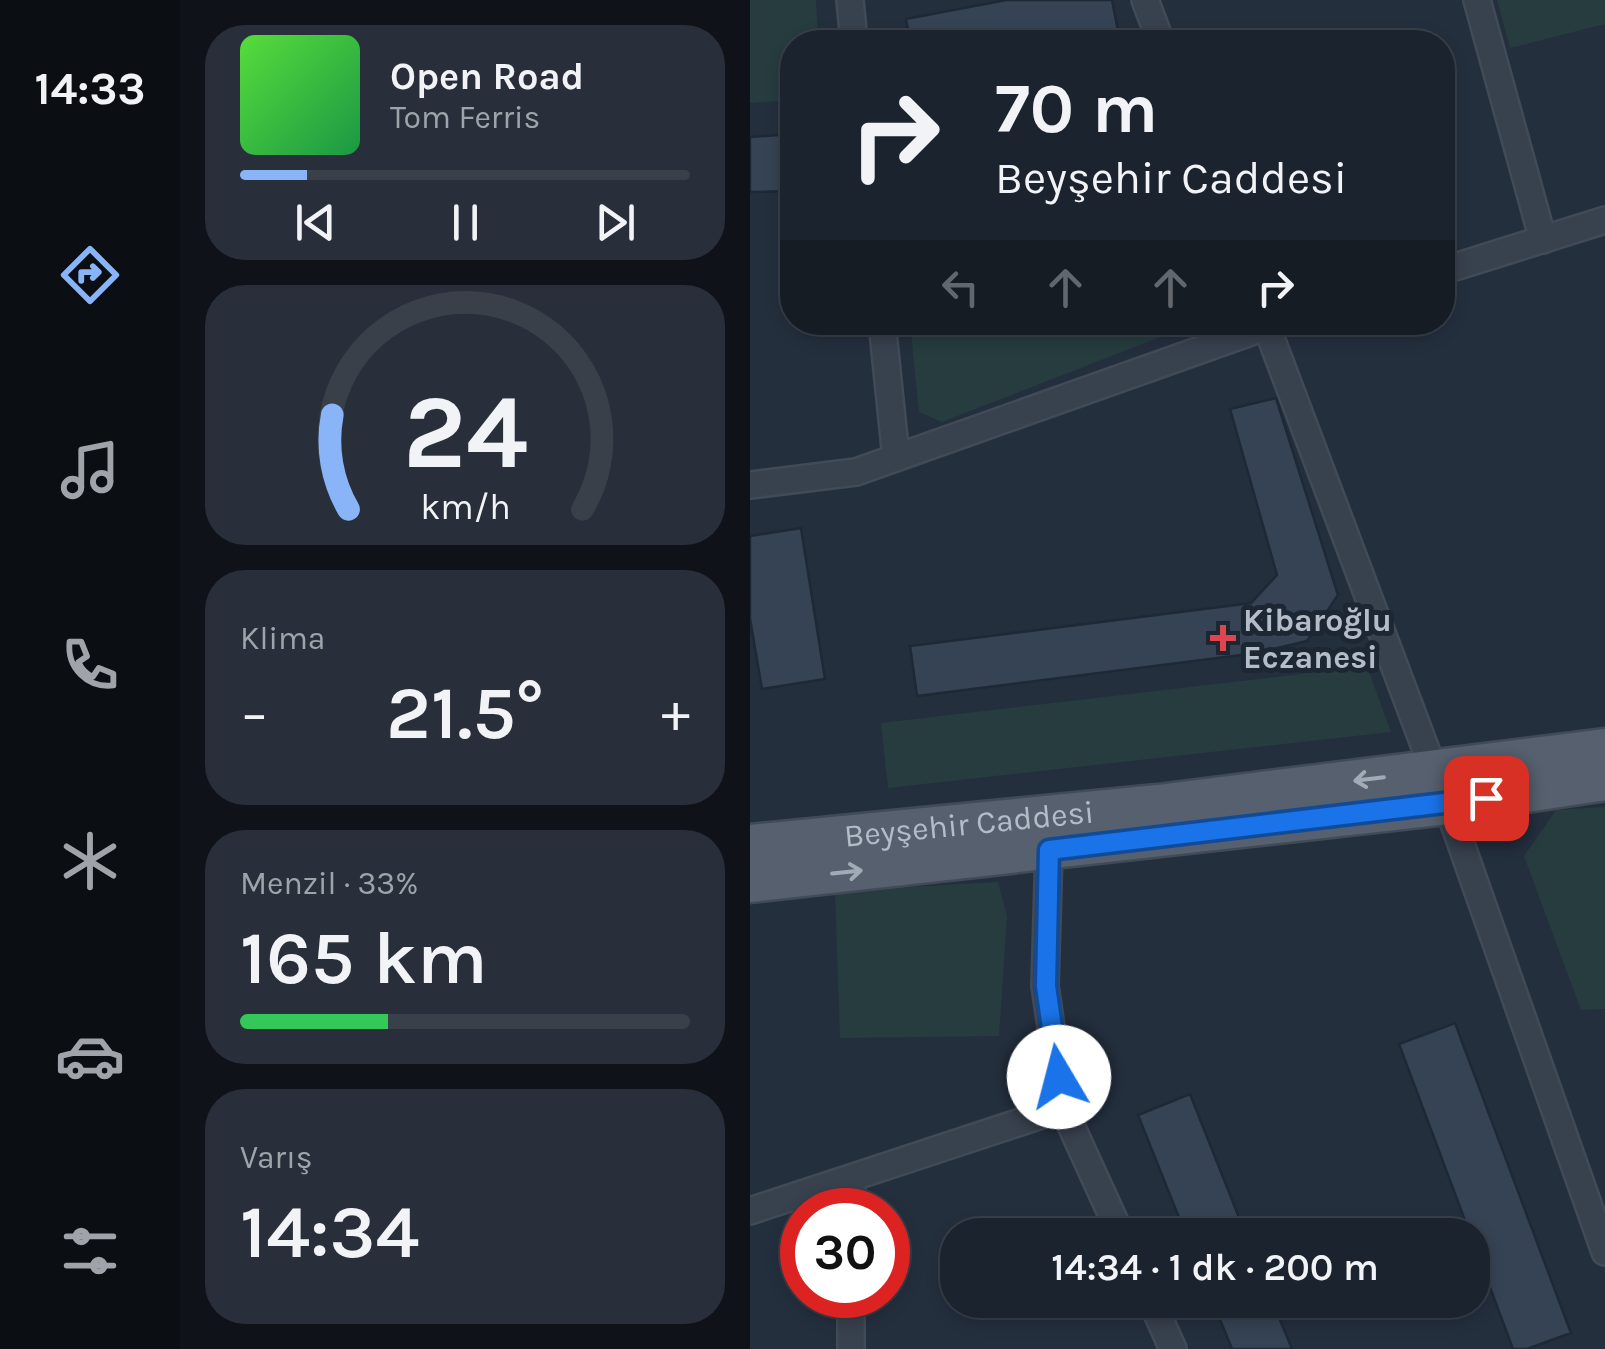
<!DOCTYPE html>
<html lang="tr">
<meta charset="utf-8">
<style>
body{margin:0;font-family:Karla,sans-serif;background:#282f3a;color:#f1f3f6;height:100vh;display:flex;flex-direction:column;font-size:38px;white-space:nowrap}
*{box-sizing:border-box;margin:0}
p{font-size:32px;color:#a0a4aa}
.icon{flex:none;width:55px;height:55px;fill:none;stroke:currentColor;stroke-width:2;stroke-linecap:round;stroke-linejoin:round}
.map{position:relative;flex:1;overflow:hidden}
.sheet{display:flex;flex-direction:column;gap:25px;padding:25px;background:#0f1319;width:570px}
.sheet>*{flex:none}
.banner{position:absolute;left:30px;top:30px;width:675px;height:305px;border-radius:40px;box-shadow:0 5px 15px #0003,0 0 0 2px #39404a;background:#1b232e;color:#f1f3f6;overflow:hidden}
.speed{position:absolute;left:30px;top:1188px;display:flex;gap:20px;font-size:50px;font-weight:700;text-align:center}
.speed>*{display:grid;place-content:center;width:130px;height:130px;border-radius:50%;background:#1b232e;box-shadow:0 5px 15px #0003,0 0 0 2px #39404a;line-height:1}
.speed .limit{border:15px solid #d22;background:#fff;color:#111}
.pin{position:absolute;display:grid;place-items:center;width:85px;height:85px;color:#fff;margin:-42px;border-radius:20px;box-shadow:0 5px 15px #0006}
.me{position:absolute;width:110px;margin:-55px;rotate:352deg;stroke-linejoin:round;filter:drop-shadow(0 0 8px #0008)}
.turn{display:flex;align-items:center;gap:35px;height:210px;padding:0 50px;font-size:45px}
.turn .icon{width:130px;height:130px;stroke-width:2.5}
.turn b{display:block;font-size:70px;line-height:85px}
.lanes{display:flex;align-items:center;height:95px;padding:0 50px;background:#0003;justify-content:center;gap:50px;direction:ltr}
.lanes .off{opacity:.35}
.big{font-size:75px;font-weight:600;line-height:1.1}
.sheet .widget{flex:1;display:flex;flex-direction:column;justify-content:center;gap:15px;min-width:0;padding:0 35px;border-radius:40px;background:#282f3a}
.sheet .dial{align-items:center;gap:0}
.dial svg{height:260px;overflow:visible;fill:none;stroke:#39404a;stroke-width:7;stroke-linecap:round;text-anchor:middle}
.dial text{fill:#f1f3f6;stroke:none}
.song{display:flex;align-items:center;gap:30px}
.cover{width:120px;height:120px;border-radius:15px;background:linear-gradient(135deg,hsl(110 70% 55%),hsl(140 70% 35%))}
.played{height:10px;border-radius:5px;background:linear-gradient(90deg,#8ab4f8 15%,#39404a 15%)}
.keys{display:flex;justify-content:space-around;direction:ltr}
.heat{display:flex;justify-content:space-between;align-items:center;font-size:55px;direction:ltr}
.charge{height:15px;border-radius:8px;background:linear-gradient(90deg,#34c759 33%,#39404a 0)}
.trip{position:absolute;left:190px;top:1218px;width:550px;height:100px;border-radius:40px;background:#1b232e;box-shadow:0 5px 15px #0003,0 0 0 2px #39404a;font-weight:600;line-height:100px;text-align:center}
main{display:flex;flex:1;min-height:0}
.menu{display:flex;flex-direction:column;width:180px;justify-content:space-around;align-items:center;background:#0b0e12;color:#a0a4aa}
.menu .icon{width:70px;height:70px}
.menu .on{color:#8ab4f8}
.menu b{font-size:45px;color:#f1f3f6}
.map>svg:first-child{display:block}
</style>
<main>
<nav class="menu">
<b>14:33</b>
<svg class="icon on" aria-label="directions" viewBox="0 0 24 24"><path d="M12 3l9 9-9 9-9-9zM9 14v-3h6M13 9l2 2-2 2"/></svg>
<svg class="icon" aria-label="music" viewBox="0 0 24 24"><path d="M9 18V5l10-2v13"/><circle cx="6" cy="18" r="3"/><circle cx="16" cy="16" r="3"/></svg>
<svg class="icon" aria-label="phone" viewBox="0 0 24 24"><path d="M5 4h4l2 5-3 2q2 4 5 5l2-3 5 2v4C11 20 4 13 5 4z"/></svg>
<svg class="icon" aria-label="climate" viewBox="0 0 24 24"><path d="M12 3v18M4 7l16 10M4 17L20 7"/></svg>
<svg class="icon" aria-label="car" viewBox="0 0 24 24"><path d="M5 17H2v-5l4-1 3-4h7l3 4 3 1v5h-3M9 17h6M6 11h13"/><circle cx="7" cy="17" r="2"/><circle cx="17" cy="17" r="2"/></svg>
<svg class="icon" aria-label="filters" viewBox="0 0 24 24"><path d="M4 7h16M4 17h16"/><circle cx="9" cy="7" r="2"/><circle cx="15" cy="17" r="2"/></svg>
</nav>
<section class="sheet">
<div class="widget">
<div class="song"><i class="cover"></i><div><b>Open Road</b><p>Tom Ferris</p></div></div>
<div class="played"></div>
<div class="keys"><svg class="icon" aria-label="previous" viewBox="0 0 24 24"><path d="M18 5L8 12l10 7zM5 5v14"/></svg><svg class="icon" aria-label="pause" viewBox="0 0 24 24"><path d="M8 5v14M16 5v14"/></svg><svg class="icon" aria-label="next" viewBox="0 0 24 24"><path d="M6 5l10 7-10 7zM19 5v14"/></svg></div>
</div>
<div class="widget dial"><svg viewBox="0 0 100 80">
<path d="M14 69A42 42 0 1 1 86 69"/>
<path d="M14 69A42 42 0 0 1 9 40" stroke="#8ab4f8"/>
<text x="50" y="56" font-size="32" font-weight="700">24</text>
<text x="50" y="72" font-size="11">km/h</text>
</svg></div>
<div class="widget"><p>Klima</p>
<div class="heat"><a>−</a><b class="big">21.5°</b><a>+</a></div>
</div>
<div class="widget"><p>Menzil · 33%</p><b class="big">165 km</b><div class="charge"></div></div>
<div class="widget"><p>Varış</p><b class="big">14:34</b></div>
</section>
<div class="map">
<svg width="855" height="1349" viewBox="0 0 855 1349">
<rect width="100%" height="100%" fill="#242f3e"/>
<path fill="#263c3f" d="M 0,0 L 66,0 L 68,42 L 42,42 L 42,100 L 0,103 Z
M 747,0 L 855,0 L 855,24 L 760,48 Z
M 160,323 L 160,322 L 446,323 L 192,422 L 169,412 Z
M 614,658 L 641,732 L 138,788 L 131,723 L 552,674 Z
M 855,807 L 855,1009 L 831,1010 L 774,856 L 806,810 Z
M 248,882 L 257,916 L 249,1036 L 90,1038 L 85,891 Z"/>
<path fill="#364354" stroke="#1f2835" stroke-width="2.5" d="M 256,0 L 362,0 L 369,36 L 336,42 L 160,42 L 156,19 Z
M 42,134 L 42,191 L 0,192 L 0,137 Z
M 526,398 L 588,595 L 557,641 L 507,653 L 167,696 L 160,646 L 501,603 L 527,575 L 480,409 Z
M 51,528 L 75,679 L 12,689 L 0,619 L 0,536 Z
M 705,1023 L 821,1333 L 777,1349 L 763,1349 L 649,1044 Z
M 440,1094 L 496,1235 L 436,1235 L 388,1115 Z
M 462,1300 L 522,1300 L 542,1349 L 482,1349 Z"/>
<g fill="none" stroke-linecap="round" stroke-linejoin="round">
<g stroke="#414a57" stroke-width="30">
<path id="street" d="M 100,0 L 104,42
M 395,0 L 411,42
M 727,0 L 793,240
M 692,271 L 855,220
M 132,322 L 146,458
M 515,322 L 684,771
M 0,485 L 106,472 L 529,322
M 697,804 L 855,1252
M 299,849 L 295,986 L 313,1108 L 371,1235
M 102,1210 L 102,1179
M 0,1211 L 313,1108
M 401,1300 L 423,1349
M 101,1349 L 101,1295"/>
</g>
<g stroke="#414a57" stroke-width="45">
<g id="primary">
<path id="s1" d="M 0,845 L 408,805 L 855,749"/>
<path d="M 0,882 L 697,804 L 855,780"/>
</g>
</g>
<use href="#street" stroke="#38414e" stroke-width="25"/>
<use href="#primary" stroke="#56606e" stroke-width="40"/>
</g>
<defs><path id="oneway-shaft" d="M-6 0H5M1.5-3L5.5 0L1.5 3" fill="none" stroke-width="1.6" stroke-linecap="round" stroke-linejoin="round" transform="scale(2.5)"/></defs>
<g stroke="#a1aab7">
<use href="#oneway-shaft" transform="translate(619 779) rotate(173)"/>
<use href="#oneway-shaft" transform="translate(97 872) rotate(-6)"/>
</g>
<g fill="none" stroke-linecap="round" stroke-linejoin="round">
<g stroke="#114b97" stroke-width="25">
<path id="route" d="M 309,1077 L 296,986 L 299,850 L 736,798"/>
</g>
<use href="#route" stroke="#1a73e8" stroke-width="18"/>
</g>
<path fill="#e0444e" stroke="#1d2633" stroke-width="4" d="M468 623h10v10h10v10h-10v10h-10v-10h-10v-10h10z"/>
<g text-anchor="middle" stroke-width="10" stroke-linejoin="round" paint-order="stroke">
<g font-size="32" font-weight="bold" fill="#b4bcc9" stroke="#1d2633" text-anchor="start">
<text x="493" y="631">Kibaroğlu<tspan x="493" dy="37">Eczanesi</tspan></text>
</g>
<g font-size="32" fill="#b4bcc9" stroke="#1d2633">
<text dy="11" stroke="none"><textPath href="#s1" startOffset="220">Beyşehir Caddesi</textPath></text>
</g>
</g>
</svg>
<div class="speed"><div class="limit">30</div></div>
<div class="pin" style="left:736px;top:798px;background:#d93025"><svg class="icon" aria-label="arrive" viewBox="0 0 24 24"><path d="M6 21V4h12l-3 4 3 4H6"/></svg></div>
<svg class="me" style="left:309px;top:1077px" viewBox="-20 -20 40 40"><circle r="19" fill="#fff"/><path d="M0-13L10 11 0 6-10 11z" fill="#1a73e8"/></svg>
<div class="trip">14:34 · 1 dk · 200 m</div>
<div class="banner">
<div class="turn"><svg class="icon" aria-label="right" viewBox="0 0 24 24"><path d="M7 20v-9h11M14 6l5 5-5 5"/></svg><div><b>70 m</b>Beyşehir Caddesi</div></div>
<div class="lanes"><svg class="icon off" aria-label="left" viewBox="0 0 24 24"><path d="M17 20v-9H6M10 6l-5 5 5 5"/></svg><svg class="icon off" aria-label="ahead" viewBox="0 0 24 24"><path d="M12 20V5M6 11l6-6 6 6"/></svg><svg class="icon off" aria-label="ahead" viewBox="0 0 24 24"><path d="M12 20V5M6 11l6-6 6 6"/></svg><svg class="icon" aria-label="right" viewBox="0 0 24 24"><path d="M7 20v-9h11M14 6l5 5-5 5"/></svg></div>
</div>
</div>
</main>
